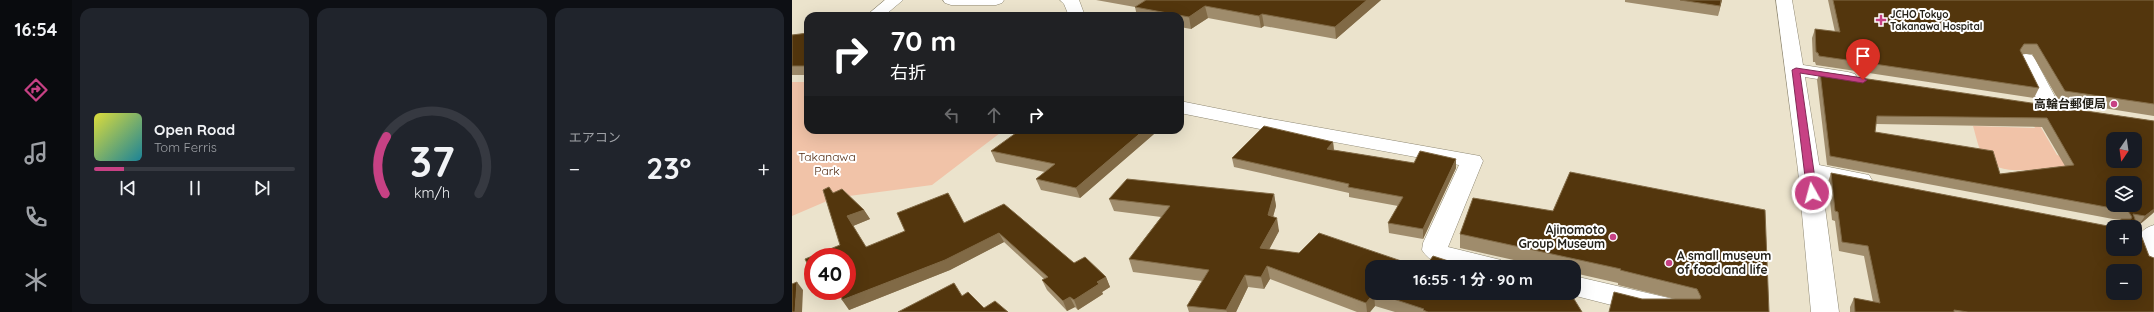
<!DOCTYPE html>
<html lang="ja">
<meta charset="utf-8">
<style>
body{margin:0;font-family:Quicksand,"Noto Sans JP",sans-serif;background:#20242c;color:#f1f3f6;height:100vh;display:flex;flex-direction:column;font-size:15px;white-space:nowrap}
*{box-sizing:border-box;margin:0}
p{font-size:13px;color:#9ea1a6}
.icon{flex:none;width:22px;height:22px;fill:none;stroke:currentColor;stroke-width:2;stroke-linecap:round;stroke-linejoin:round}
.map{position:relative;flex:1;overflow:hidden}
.side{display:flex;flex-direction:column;gap:8px;padding:8px;background:#0d0f14;width:720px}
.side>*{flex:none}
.hud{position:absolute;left:12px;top:12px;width:380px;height:122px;border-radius:12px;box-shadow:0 4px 16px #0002;background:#202124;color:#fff;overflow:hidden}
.needle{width:26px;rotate:193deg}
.tools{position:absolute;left:1314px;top:132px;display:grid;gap:8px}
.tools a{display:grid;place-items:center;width:36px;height:36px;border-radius:8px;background:#171b24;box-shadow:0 4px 16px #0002;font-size:20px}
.speed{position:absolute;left:12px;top:248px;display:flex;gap:8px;font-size:20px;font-weight:700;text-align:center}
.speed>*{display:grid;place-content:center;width:52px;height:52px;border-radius:50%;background:#171b24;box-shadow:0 4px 16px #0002;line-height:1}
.speed .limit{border:6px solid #d22;background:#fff;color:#111}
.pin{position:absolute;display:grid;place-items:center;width:34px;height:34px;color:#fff;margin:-41px -17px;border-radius:50% 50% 50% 0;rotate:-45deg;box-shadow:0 0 4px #0007}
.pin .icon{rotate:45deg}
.me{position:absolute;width:44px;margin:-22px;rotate:353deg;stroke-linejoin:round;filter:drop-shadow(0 0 3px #0008)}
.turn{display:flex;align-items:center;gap:14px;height:84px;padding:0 20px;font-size:18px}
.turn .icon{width:52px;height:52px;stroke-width:2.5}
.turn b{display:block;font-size:28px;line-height:34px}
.lanes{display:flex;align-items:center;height:38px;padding:0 20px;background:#0003;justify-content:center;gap:20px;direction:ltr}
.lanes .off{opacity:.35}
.big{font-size:30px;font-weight:700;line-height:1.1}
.side .widget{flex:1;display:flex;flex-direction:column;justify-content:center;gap:6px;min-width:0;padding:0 14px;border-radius:12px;background:#20242c}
.side .dial{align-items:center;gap:0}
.dial svg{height:104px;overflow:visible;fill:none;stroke:#363941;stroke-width:7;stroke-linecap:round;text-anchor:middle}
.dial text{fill:#f1f3f6;stroke:none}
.song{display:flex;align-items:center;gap:12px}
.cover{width:48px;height:48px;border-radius:6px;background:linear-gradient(135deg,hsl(60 70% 55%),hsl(190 70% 35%))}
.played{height:4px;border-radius:2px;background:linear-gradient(90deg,#c74184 15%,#363941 15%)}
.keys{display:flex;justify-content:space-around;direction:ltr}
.heat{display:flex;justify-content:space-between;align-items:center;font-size:22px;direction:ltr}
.side .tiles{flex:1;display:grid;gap:8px;grid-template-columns:repeat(3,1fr)}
.trip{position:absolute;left:573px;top:260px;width:216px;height:40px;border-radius:12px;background:#171b24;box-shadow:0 4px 16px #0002;font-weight:700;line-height:40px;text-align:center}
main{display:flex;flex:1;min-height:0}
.menu{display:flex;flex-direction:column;width:72px;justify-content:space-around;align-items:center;background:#090b0e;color:#9ea1a6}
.menu .icon{width:28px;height:28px}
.menu .on{color:#c74184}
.menu b{font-size:18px;color:#f1f3f6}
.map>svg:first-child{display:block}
</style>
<main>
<nav class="menu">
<b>16:54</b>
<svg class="icon on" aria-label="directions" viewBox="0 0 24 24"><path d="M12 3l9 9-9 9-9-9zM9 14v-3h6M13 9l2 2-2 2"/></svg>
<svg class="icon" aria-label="music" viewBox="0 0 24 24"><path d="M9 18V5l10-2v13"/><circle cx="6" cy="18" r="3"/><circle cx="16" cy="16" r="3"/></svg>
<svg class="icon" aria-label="phone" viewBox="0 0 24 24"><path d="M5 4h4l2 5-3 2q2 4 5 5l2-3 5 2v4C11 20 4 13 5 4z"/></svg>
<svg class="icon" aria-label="climate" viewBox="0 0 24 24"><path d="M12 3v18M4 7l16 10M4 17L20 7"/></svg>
</nav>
<section class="side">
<div class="tiles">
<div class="widget">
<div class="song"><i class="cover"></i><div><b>Open Road</b><p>Tom Ferris</p></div></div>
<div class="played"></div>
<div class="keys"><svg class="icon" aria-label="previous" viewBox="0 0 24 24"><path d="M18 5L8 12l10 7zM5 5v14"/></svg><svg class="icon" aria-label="pause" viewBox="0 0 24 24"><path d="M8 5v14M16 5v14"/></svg><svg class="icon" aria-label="next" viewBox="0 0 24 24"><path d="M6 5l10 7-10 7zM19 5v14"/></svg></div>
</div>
<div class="widget dial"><svg viewBox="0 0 100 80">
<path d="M14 69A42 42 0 1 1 86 69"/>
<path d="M14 69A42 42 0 0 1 15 25" stroke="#c74184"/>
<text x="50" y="56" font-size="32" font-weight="700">37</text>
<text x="50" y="72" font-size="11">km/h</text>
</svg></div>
<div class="widget"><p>エアコン</p>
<div class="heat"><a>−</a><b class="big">23°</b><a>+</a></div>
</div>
</div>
</section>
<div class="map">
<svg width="1362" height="312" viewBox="0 0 1362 312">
<rect width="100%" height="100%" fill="#ebe3cc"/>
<path fill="#f1c3a8" d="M 0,82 L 16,82 L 16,130 L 212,130 L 140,185 L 42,198 L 0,216 Z
M 1235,111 L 1240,112 L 1265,155 L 1279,158 L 1282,165 C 1259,167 1205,180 1191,156 C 1186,147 1184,136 1181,126 L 1243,128 Z"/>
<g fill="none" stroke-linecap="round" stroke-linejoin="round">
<g stroke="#8f8873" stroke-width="1">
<path id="street" d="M 93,0 L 111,0 L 92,16 L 74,16 Z
M 1234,54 L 1240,55 L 1243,59 L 1269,108 L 1266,112 L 1259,114 L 1252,112 L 1249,108 L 1225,59 L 1228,55 Z
M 468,117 L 688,156 L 691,161 L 656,247 L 709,260 L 713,267 C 688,267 645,275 630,250 L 631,243 L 667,165 L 461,127 L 458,123 L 461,119 Z
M 1017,163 L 1077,175 L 1080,180 L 1077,185 L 1069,187 L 1009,175 L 1006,170 L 1009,165 Z
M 1362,225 L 1362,269 L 1353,266 C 1343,250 1340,231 1362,225 Z
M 782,276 L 890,301 L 900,304 L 904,312 L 847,312 L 772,293 L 782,293 Z"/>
</g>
<g stroke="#8f8873" stroke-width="1">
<path id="secondary" d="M 151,0 L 212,0 L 210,3 L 204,5 L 159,5 L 153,3 Z
M 268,0 L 287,0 L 293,16 L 277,16 L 272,4 Z
M 984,0 L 1000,0 L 1011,65 L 1056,72 L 1063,74 L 1065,78 L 1063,82 L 1056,84 L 1013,77 L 1028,170 L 1047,312 L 1019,312 L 1006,170 Z
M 388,101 L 468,117 L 475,119 L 478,123 L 475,127 L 468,129 L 388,113 Z"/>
</g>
<use href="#street" fill="#fff" fill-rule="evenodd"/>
<use href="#secondary" fill="#fff" fill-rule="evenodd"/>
</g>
<path fill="#9f8c6c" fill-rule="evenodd" d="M 304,0 L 589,0 L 544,39 L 472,26 L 469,28 L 416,18 L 399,29 L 388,27 L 388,16 L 345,16 L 343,7 Z
M 833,0 L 930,0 L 926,16 L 833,2 Z
M 1036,0 L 1362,0 L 1362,116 L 1267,101 L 1240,54 L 1230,54 L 1247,88 L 1242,98 L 1024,65 L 1023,62 L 1021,62 L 1020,38 L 1023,29 L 1043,32 Z
M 16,33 L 16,75 L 0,75 L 0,35 Z
M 1028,72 L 1362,121 L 1362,212 L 1360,214 L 1347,225 L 1345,225 L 1362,312 L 1058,312 L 1058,307 L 1062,298 L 1081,302 L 1072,256 L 1047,251 L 1043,221 L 1040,220 L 1036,182 L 1039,173 L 1321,249 L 1343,227 L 1323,227 L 1328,220 L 1321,219 L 1035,165 L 1025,80 ZM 1084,124 L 1250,127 L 1273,166 L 1208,174 L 1083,132 Z
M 362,134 L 288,198 L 249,190 L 244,179 L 253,172 L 204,162 L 199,151 Z
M 541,142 L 542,150 L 622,163 L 664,168 L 631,239 L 597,233 L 596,223 L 606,206 L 557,197 L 557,193 L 442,167 L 440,158 Z
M 41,193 L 72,210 L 78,219 L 61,226 L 74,247 L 172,223 L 212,204 L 282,263 L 314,277 L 318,287 L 310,292 L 311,294 L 286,310 L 283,307 L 275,311 L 255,290 L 250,280 L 252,279 L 212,242 L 158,270 L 57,310 Z
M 482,194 L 484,206 L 481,217 L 487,231 L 477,249 L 580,293 L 746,293 L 748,296 L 790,312 L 603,312 L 583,306 L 578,312 L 565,312 L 478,279 L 472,289 L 456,287 L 444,312 L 397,312 L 395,306 L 410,281 L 341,272 L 337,259 L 369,217 L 322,211 L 317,199 Z
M 681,198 L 977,312 L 817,312 L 850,299 L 883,299 L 826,285 L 826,283 L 782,273 L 782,267 L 753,267 L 668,248 L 668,234 Z"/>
<path fill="#816a46" d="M 575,0 L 589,0 L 544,39 L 543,27 Z
M 929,0 L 930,0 L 926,16 L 928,6 Z
M 413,6 L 416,18 L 399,29 L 397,17 Z
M 470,14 L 472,26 L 469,28 L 467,16 Z
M 352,130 L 361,130 L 362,134 L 288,198 L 284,188 Z
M 541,142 L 542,152 L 535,149 Z
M 664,159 L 664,168 L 631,239 L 631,229 Z
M 482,194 L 484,206 L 478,227 L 476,215 Z
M 1362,209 L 1362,212 L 1360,214 L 1347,225 L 1353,216 Z
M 72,210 L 78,219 L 61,226 L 55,216 Z
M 485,218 L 487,231 L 471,261 L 468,248 Z
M 207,233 L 212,242 L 158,270 L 57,310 L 50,300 Z
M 475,266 L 478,279 L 472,289 L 469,277 Z
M 453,275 L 456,287 L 444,312 L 435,312 L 434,310 Z
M 314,277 L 318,287 L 310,292 L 311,294 L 286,310 L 282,300 L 305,282 Z
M 5,282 L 11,290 L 10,312 L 3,312 Z
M 30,291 L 46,291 L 34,296 Z
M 582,293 L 583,306 L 578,312 L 575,312 L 574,303 Z
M 278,297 L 283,307 L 275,311 L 271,301 Z"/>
<path fill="#53360d" stroke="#816a46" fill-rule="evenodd" d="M 354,0 L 575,0 L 543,27 L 470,14 L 467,16 L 413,6 L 397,17 L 343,7 Z
M 888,0 L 929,0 L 928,6 Z
M 1041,0 L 1362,0 L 1362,104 L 1273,91 L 1245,44 L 1232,44 L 1228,50 L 1247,88 L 1027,56 L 1026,53 L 1024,52 L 1023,29 L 1048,32 Z
M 16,33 L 16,66 L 0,66 L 0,35 Z
M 1028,72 L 1362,121 L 1362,209 L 1353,216 L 1341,214 L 1357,256 L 1362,258 L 1362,312 L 1176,312 L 1162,310 L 1162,312 L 1063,312 L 1062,298 L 1088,303 L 1076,246 L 1050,242 L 1046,212 L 1043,211 L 1039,173 L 1321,227 L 1321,249 L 1343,249 L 1343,227 L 1327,227 L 1329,219 L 1339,219 L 1340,217 L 1336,211 L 1038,156 ZM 1085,116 L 1255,118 L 1282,165 L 1208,174 L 1201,151 L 1083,132 ZM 1321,139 L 1343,139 L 1343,161 L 1321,161 ZM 1321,183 L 1343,183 L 1343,205 L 1321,205 ZM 1321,271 L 1343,271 L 1343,293 L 1321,293 Z
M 472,126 L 541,142 L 535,149 L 622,163 L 628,151 L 664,159 L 631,229 L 596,223 L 611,197 L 556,187 L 557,184 L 440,158 Z
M 228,130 L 352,130 L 284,188 L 244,179 L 263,164 L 199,151 Z
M 778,172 L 973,210 L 977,312 L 817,312 L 822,292 L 850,299 L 908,299 L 909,297 L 905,289 L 828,270 L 829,269 L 668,234 L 681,198 L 761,211 Z
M 335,179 L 482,194 L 476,215 L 485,218 L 468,248 L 507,253 L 527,233 L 627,267 L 580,267 L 580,293 L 582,293 L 574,303 L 475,266 L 469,277 L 453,275 L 434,310 L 395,306 L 417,270 L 337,259 L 378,206 L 317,199 Z
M 37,187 L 41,193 L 50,189 L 72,210 L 55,216 L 74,247 L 113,231 L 105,213 L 156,193 L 172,223 L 212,204 L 282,263 L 293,257 L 314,277 L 305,282 L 307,284 L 282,300 L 278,297 L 271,301 L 250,280 L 256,277 L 207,233 L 153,260 L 50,300 L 49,291 L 55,291 L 55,257 L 21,257 L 21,275 L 13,259 L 48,245 L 31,190 Z
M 641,256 L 675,267 L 633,267 Z
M 5,282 L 3,312 L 0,312 L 0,284 Z
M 162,283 L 170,296 L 176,292 L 192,308 L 203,301 L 216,312 L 106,312 Z
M 583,293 L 746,293 L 748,296 L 760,293 L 763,293 L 782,299 L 790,312 L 636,312 L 631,310 L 632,309 Z"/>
<path fill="#c74184" stroke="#812a56" d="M 1004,68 L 1071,78 L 1075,80 L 1071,83 L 1008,73 L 1025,193 L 1020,196 L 1015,193 L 1000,70 Z"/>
<g fill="#c74184" stroke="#fff" stroke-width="1.5">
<path d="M1087 14h4v4h4v4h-4v4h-4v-4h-4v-4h4z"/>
<circle cx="1322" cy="104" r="4"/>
<circle cx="821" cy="237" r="4"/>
<circle cx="877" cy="263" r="4"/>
</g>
<g text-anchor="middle" stroke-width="4" stroke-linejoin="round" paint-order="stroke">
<g font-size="10" font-weight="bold" fill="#242119" stroke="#fff" text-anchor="start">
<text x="1098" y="18">JCHO Tokyo<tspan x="1098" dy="12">Takanawa Hospital</tspan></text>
</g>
<g font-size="12" font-weight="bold" fill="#242119" stroke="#fff" text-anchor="end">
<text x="1314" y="108">高輪台郵便局</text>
<text x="813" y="234">Ajinomoto<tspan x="813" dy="14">Group Museum</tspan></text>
<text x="885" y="260" text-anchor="start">A small museum<tspan x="885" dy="14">of food and life</tspan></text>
</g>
<g font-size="12" fill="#512a10" stroke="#fff">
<text x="35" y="161">Takanawa<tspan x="35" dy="14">Park</tspan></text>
</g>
</g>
</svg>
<div class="tools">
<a><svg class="needle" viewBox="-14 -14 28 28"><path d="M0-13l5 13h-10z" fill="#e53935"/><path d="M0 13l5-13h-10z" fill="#9ea1a6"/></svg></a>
<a><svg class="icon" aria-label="layers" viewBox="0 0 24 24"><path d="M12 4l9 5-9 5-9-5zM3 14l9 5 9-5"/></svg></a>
<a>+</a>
<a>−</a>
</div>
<div class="speed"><div class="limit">40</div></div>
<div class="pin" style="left:1071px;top:80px;background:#d93025"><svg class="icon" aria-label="arrive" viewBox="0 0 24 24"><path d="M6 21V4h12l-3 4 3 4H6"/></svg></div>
<svg class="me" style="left:1020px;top:193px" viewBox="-20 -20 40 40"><circle r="17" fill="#c74184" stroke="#fff" stroke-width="3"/><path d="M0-11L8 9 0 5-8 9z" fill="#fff"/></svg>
<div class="trip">16:55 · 1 分 · 90 m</div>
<div class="hud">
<div class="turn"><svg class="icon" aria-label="right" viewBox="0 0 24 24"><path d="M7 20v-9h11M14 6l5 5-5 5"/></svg><div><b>70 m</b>右折</div></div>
<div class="lanes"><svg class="icon off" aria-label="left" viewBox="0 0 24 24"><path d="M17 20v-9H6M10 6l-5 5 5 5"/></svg><svg class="icon off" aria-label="ahead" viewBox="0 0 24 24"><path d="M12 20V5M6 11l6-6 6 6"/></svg><svg class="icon" aria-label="right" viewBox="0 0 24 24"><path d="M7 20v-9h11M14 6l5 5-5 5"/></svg></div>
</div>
</div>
</main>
